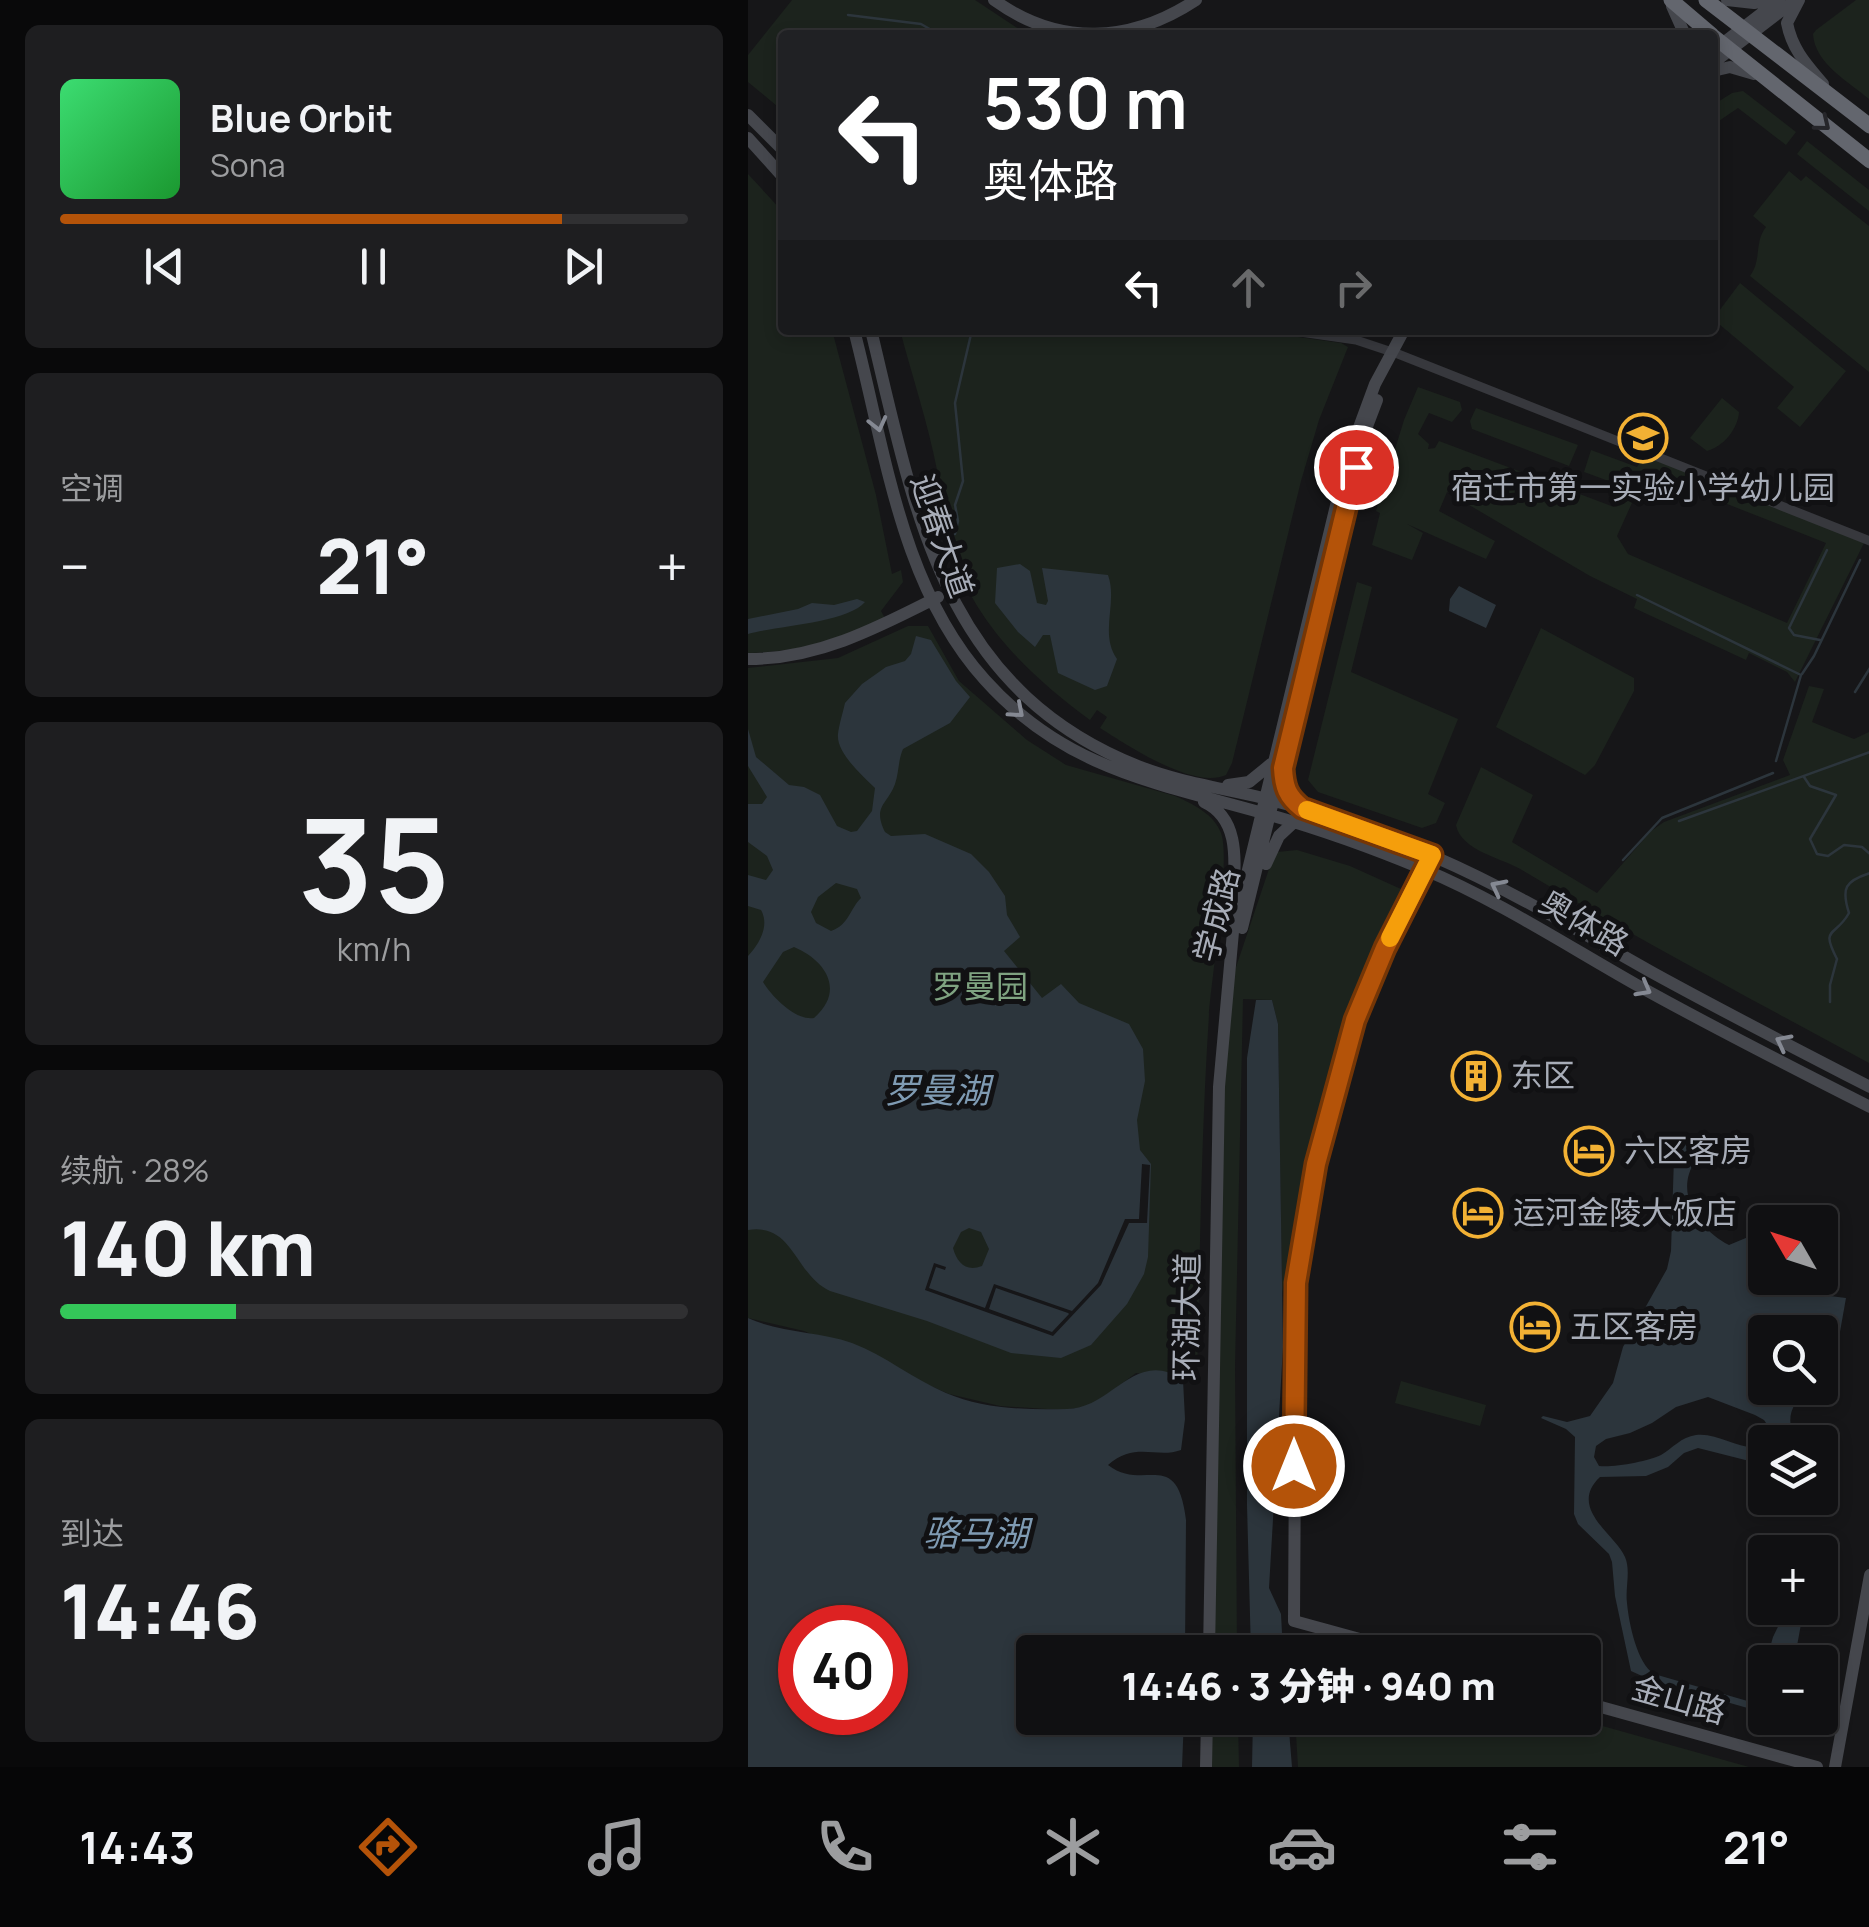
<!DOCTYPE html>
<html lang="zh">
<meta charset="utf-8">
<style>
body{margin:0;font-family:Manrope,"Noto Sans SC",sans-serif;background:#1e1e20;color:#f1f3f6;height:100vh;display:flex;flex-direction:column;font-size:38px;white-space:nowrap}
*{box-sizing:border-box;margin:0}
p{font-size:32px;color:#9c9d9f}
.icon{flex:none;width:55px;height:55px;fill:none;stroke:currentColor;stroke-width:2;stroke-linecap:round;stroke-linejoin:round}
.map{position:relative;flex:1;overflow:hidden}
.details{display:flex;flex-direction:column;gap:25px;padding:25px;background:#09090a;width:748px}
.details>*{flex:none}
.hud{position:absolute;left:30px;top:30px;width:940px;height:305px;border-radius:10px;box-shadow:0 5px 15px #0003,0 0 0 2px #303032;background:#202124;color:#fff;overflow:hidden}
.needle{width:65px;rotate:309deg}
.buttons{position:absolute;left:1000px;top:1205px;display:grid;gap:20px}
.buttons a{display:grid;place-items:center;width:90px;height:90px;border-radius:10px;background:#101012;box-shadow:0 5px 15px #0003,0 0 0 2px #303032;font-size:50px}
.speed{position:absolute;left:30px;top:1605px;display:flex;gap:20px;font-size:50px;font-weight:700;text-align:center}
.speed>*{display:grid;place-content:center;width:130px;height:130px;border-radius:50%;background:#101012;box-shadow:0 5px 15px #0003,0 0 0 2px #303032;line-height:1}
.speed .limit{border:15px solid #d22;background:#fff;color:#111}
.pin{position:absolute;display:grid;place-items:center;width:85px;height:85px;color:#fff;margin:-42px;border:5px solid #fff;border-radius:50%;box-shadow:0 2px 10px #0007}
.me{position:absolute;width:110px;margin:-55px;rotate:0deg;stroke-linejoin:round;filter:drop-shadow(0 0 8px #0008)}
.turn{display:flex;align-items:center;gap:35px;height:210px;padding:0 40px;font-size:45px}
.turn .icon{width:130px;height:130px;stroke-width:2.5}
.turn b{display:block;font-size:70px;line-height:85px}
.lanes{display:flex;align-items:center;height:95px;padding:0 40px;background:#0003;justify-content:center;gap:50px;direction:ltr}
.lanes .off{opacity:.35}
.big{font-size:75px;font-weight:800;line-height:1.1}
.details .card{flex:1;display:flex;flex-direction:column;justify-content:center;gap:15px;min-width:0;padding:0 35px;border-radius:15px;background:#1e1e20}
.details .dial{align-items:center;gap:0}
.dial b{font-size:130px;line-height:1}
.song{display:flex;align-items:center;gap:30px}
.cover{width:120px;height:120px;border-radius:15px;background:linear-gradient(135deg,hsl(140 70% 55%),hsl(130 70% 35%))}
.played{height:10px;border-radius:5px;background:linear-gradient(90deg,#b45309 80%,#303032 80%)}
.keys{display:flex;justify-content:space-around;direction:ltr}
.heat{display:flex;justify-content:space-between;align-items:center;font-size:55px;direction:ltr}
.charge{height:15px;border-radius:8px;background:linear-gradient(90deg,#34c759 28%,#303032 0)}
.trip{position:absolute;left:268px;top:1635px;width:585px;height:100px;border-radius:10px;background:#101012;box-shadow:0 5px 15px #0003,0 0 0 2px #303032;font-weight:800;line-height:100px;text-align:center}
.menu{display:flex;height:160px;justify-content:space-around;align-items:center;background:#060607;color:#9c9d9f}
.menu .icon{width:70px;height:70px}
.menu .on{color:#b45309}
.menu b{font-size:45px;color:#f1f3f6}
main{display:flex;flex:1;min-height:0}
.map>svg:first-child{display:block}
</style>
<main>
<section class="details">
<div class="card">
<div class="song"><i class="cover"></i><div><b>Blue Orbit</b><p>Sona</p></div></div>
<div class="played"></div>
<div class="keys"><svg class="icon" aria-label="previous" viewBox="0 0 24 24"><path d="M18 5L8 12l10 7zM5 5v14"/></svg><svg class="icon" aria-label="pause" viewBox="0 0 24 24"><path d="M8 5v14M16 5v14"/></svg><svg class="icon" aria-label="next" viewBox="0 0 24 24"><path d="M6 5l10 7-10 7zM19 5v14"/></svg></div>
</div>
<div class="card"><p>空调</p>
<div class="heat"><a>−</a><b class="big">21°</b><a>+</a></div>
</div>
<div class="card dial"><b>35</b><p>km/h</p></div>
<div class="card"><p>续航 · 28%</p><b class="big">140 km</b><div class="charge"></div></div>
<div class="card"><p>到达</p><b class="big">14:46</b></div>
</section>
<div class="map">
<svg width="1122" height="1767" viewBox="0 0 1122 1767">
<rect width="100%" height="100%" fill="#161618"/>
<path fill="#1c231d" fill-rule="evenodd" d="M 44,0 L 227,0 L 280,35 L 35,35 L 35,111 L 0,82 L 0,55 Z
M 1108,0 L 1121,0 L 1121,99 C 1100,81 1067,64 1065,34 L 1068,30 Z
M 995,91 L 1048,132 L 1038,145 L 990,108 L 965,125 L 965,105 L 984,93 Z
M 1059,141 L 1121,190 L 1121,211 L 1049,154 Z
M 1041,171 L 1053,181 L 1058,176 L 1121,226 L 1121,372 L 1002,276 C 1014,260 1006,242 1018,227 L 1005,216 Z
M 0,174 L 35,212 L 35,330 L 84,330 L 128,495 L 144,574 L 153,570 L 155,582 L 133,611 L 138,620 C 93,640 50,652 0,653 Z
M 992,283 L 1098,371 L 1052,427 L 1029,408 L 1046,387 L 965,319 Z
M 152,330 L 500,330 L 593,343 L 600,347 L 571,420 L 553,481 L 484,763 L 478,775 C 446,790 379,745 352,728 L 359,717 L 349,710 L 342,720 C 281,675 224,621 202,545 C 194,521 194,495 189,470 C 180,423 164,376 152,330 Z
M 670,387 L 712,402 L 714,410 L 704,422 L 681,413 L 670,434 L 681,444 L 680,449 L 687,448 L 691,441 L 866,507 L 877,487 L 836,472 L 843,450 L 889,467 L 898,454 L 1116,543 L 1047,682 L 1039,672 L 1001,653 L 998,660 L 886,608 L 889,599 L 842,576 L 699,492 L 691,511 L 747,541 L 738,559 L 659,524 L 675,533 L 664,560 L 624,545 L 632,513 L 628,511 L 656,420 ZM 898,472 L 1078,543 L 1039,623 L 880,554 L 869,536 Z
M 974,398 L 991,412 C 990,429 975,447 959,451 L 942,438 Z
M 728,408 L 830,445 L 821,466 L 724,429 L 722,421 Z
M 609,582 L 624,587 L 603,672 L 710,719 L 680,794 L 697,803 L 688,823 L 674,828 L 570,792 L 560,780 Z
M 160,626 L 180,626 L 211,681 L 279,740 L 318,765 L 427,796 C 445,804 466,814 473,833 C 483,858 463,981 461,1015 C 453,1137 452,1259 449,1380 L 388,1373 L 344,1406 L 315,1410 L 252,1406 L 201,1394 L 56,1331 L 0,1318 L 0,668 L 90,658 Z
M 793,628 L 886,678 L 886,691 L 847,765 L 837,775 L 748,727 Z
M 1061,686 L 1076,689 L 1064,722 L 1106,739 L 1121,732 L 1121,1063 C 1005,1000 888,938 774,870 C 754,858 713,851 708,825 L 733,767 L 785,795 L 764,842 L 849,893 L 903,831 L 916,822 L 1042,775 L 1035,760 Z
M 549,850 L 602,866 L 653,889 L 606,1003 L 582,1073 L 548,1216 L 534,1294 L 530,1024 L 524,1000 L 495,999 L 487,1367 L 489,1652 L 466,1652 L 476,1085 L 483,982 L 525,857 L 529,852 Z
M 653,1381 L 738,1405 L 732,1426 L 647,1403 Z
M 464,1718 L 490,1718 L 491,1767 L 463,1767 Z
M 547,1718 L 826,1718 L 1001,1767 L 550,1767 Z"/>
<path fill="#2c353c" fill-rule="evenodd" d="M 272,564 L 282,571 L 289,603 L 298,605 L 300,601 L 294,568 L 360,575 C 370,603 351,633 369,659 L 359,686 L 347,690 L 310,673 L 302,635 L 295,635 L 287,647 L 270,632 L 247,603 L 249,568 Z
M 711,586 L 748,605 L 738,628 L 701,611 L 702,599 Z
M 109,599 L 117,602 C 99,623 27,626 0,634 L 0,619 L 50,609 L 64,603 L 86,605 Z
M 168,636 L 183,640 L 208,681 L 222,697 L 202,723 L 155,749 C 150,761 151,772 147,784 C 140,804 124,806 137,832 L 143,836 L 177,834 L 223,854 L 241,872 L 257,896 L 259,915 L 272,937 L 256,951 L 294,998 L 313,984 L 331,1003 L 381,1024 L 395,1049 L 397,1081 L 389,1120 L 392,1150 L 403,1164 L 400,1257 L 396,1274 L 379,1304 L 343,1345 L 313,1358 L 263,1353 L 179,1321 L 82,1291 C 46,1274 46,1223 0,1230 L 0,956 C 11,944 22,926 13,910 L 0,906 L 0,875 L 18,880 L 25,870 L 19,856 L 0,842 L 0,804 L 14,804 L 19,797 L 0,766 L 0,729 L 8,757 L 41,785 L 56,787 L 72,795 L 89,826 L 103,832 L 109,831 L 124,811 L 127,788 C 115,776 88,753 90,734 C 91,725 95,712 97,703 L 114,684 L 138,667 L 157,661 L 163,654 ZM 88,883 L 109,889 L 113,898 C 101,910 101,925 83,931 L 68,923 L 63,912 L 70,897 ZM 46,947 C 77,960 98,990 66,1018 C 48,1021 24,997 15,982 L 35,952 ZM 221,1228 L 233,1232 L 241,1249 L 234,1266 C 218,1272 209,1263 205,1248 L 213,1232 Z
M 508,1000 L 524,1000 L 530,1024 L 535,1347 L 521,1588 L 533,1614 L 535,1652 L 503,1652 L 499,1505 L 499,1058 Z
M 939,1142 L 948,1141 L 954,1146 C 952,1156 944,1164 941,1174 C 932,1203 957,1233 981,1245 L 1017,1230 L 1017,1236 L 1003,1244 L 999,1251 L 1001,1260 L 1017,1264 L 1018,1278 L 1053,1278 L 1074,1295 L 1098,1298 L 1090,1343 L 1073,1378 L 1072,1332 L 1018,1332 L 1018,1388 L 1062,1388 C 1042,1404 1037,1419 1048,1442 L 1020,1442 L 1023,1430 L 1016,1420 L 1007,1415 L 960,1397 L 928,1407 L 904,1423 L 882,1433 L 858,1439 L 848,1446 L 846,1457 L 851,1466 C 865,1468 901,1461 913,1455 C 925,1448 933,1437 948,1435 C 972,1432 995,1454 1017,1445 L 1017,1465 L 950,1448 L 936,1453 L 920,1467 L 898,1476 L 852,1477 C 819,1508 868,1535 877,1557 C 883,1571 877,1588 879,1603 C 881,1624 889,1663 906,1674 L 1003,1702 L 1012,1695 L 1017,1665 L 1017,1713 L 905,1681 L 883,1671 L 867,1596 L 864,1562 L 861,1554 L 830,1524 L 826,1514 L 827,1437 L 818,1429 L 793,1418 L 795,1416 L 819,1422 L 842,1416 L 865,1383 L 875,1347 L 919,1269 L 923,1251 L 926,1157 L 930,1148 Z
M 0,1318 C 32,1333 70,1331 104,1343 C 138,1356 165,1379 198,1393 C 235,1409 279,1410 319,1409 C 364,1409 387,1347 435,1380 L 437,1419 L 433,1450 C 409,1459 387,1441 360,1465 C 396,1493 429,1446 438,1520 L 437,1652 L 285,1652 L 285,1718 L 436,1718 L 434,1767 L 0,1767 ZM 52,1628 L 138,1628 L 138,1712 L 52,1712 Z
M 1039,1608 L 1056,1608 L 1046,1662 L 1018,1662 L 1025,1637 Z
M 505,1718 L 540,1718 L 544,1767 L 504,1767 Z"/>
<path fill="#161618" fill-rule="evenodd" d="M 394,1164 L 402,1165 L 399,1223 L 381,1223 L 353,1285 L 305,1336 L 177,1290 L 186,1263 L 198,1267 L 197,1270 L 188,1267 L 181,1288 L 237,1308 L 246,1284 L 324,1311 L 350,1283 L 377,1219 L 391,1219 ZM 248,1288 L 320,1313 L 321,1314 L 304,1332 L 241,1309 Z"/>
<g fill="none" stroke-linecap="round" stroke-linejoin="round">
<path stroke="#2c353c" stroke-width="2.5" d="M 100,15 L 173,24 L 192,35
M 207,534 L 210,521 L 207,505 L 215,481 L 207,403 L 224,330
M 889,595 L 1053,675 L 1028,761
M 1072,640 L 1046,635 L 1041,628 L 1079,550
M 1054,674 L 1066,656 L 1112,560
M 1107,692 L 1122,668
M 1056,777 L 1062,786 L 1088,795 L 1062,839 L 1069,854 L 1080,856 L 1096,845 L 1114,847 L 1122,854
M 931,821 L 1122,752
M 875,860 L 914,818 L 1025,773
M 1082,1002 L 1082,985 L 1089,959 C 1072,926 1087,938 1101,913 C 1093,888 1097,881 1122,873"/>
<path stroke="#37383d" stroke-width="9" d="M 538,330 L 608,340 L 650,354 L 1122,541"/>
<path stroke="#45474d" stroke-width="12" d="M 246,0 C 311,47 383,43 448,0
M 979,0 L 1006,3 L 1021,0
M 1051,0 L 1039,23 C 1044,49 1058,64 1075,84
M 924,6 L 937,35
M 965,51 L 1031,0
M 965,63 L 1046,1
M 965,71 L 982,67 L 1006,74
M 0,115 L 35,150
M 0,138 L 35,177
M 106,330 C 137,448 152,586 237,680 C 315,767 404,782 511,812 C 566,827 622,847 675,869 C 749,900 818,945 887,984 C 964,1027 1043,1067 1122,1107
M 123,330 C 167,512 194,688 390,766 C 430,782 474,788 515,798 C 572,812 632,833 687,857 C 763,890 834,933 907,974 C 978,1013 1050,1050 1122,1087
M 0,659 C 70,659 129,628 190,597
M 480,785 L 501,782 L 523,764
M 456,802 C 495,820 486,868 485,904
M 518,864 L 531,836 L 546,822
M 494,928 L 613,442 L 629,400
M 461,1652 L 471,1087 L 485,932 L 599,460 L 627,384 L 656,330
M 659,1652 L 546,1621 L 548,1283 L 557,1216 L 578,1120 L 607,1021 L 637,948 L 678,866
M 835,1702 L 1069,1767
M 458,1767 L 459,1718
M 1087,1767 L 1122,1575"/>
<path stroke="#63666e" stroke-width="15" d="M 923,0 L 964,35
M 958,0 L 1122,126
M 965,36 L 1122,161"/>
</g>
<defs><path id="oneway-chevron" d="M-2-3.5L2.5 0L-2 3.5" fill="none" stroke-width="1.6" stroke-linecap="round" stroke-linejoin="round" transform="scale(2.5)"/></defs>
<use stroke="#26262a" href="#oneway-chevron" transform="translate(1075 124) rotate(39)"/>
<g stroke="#858993">
<use href="#oneway-chevron" transform="translate(130 424) rotate(76)"/>
<use href="#oneway-chevron" transform="translate(269 711) rotate(41)"/>
<use href="#oneway-chevron" transform="translate(750 887) rotate(-153)"/>
<use href="#oneway-chevron" transform="translate(896 989) rotate(29)"/>
<use href="#oneway-chevron" transform="translate(1035 1042) rotate(-153)"/>
</g>
<g fill="none" stroke-linecap="round" stroke-linejoin="round">
<g stroke="#753606" stroke-width="25">
<path id="route" d="M 546,1466 L 548,1283 L 568,1164 L 607,1020 L 637,948 L 684,855 L 554,808 C 539,796 536,787 535,768 L 608,467"/>
</g>
<use href="#route" stroke="#b45309" stroke-width="18"/>
<path stroke="#f59e0b" stroke-width="18" d="M 559,810 L 684,855 L 642,938"/>
</g>
<defs>
<g id="school-ring" transform="scale(2.5)"><circle r="9.5" fill="#111113" stroke="#f2b134" stroke-width="1.5"/><path d="M0-5L7-2L0 1L-7-2ZM-4 1L0 2.5L4 1V4Q0 6-4 4Z" fill="#f2b134"/></g>
<g id="building-ring" transform="scale(2.5)"><circle r="9.5" fill="#111113" stroke="#f2b134" stroke-width="1.5"/><path d="M-4-6H4V6H1V3H-1V6H-4ZM-2.5-4.3h1.7v1.8h-1.7ZM.8-4.3h1.7v1.8H.8ZM-2.5-1h1.7V.8h-1.7ZM.8-1h1.7V.8H.8Z" fill="#f2b134"/></g>
<g id="hotel-ring" transform="scale(2.5)"><circle r="9.5" fill="#111113" stroke="#f2b134" stroke-width="1.5"/><path d="M-6-4.5h1.5V1H6V5H4.5V3h-9V5H-6ZM-4 0a1.8 1.8 0 1 1 3.6 0ZM.5 0V-2.5h3Q6-2.5 6 0Z" fill="#f2b134"/></g>
</defs>
<g fill-rule="evenodd">
<use href="#school-ring" x="895" y="438"/>
<use href="#building-ring" x="728" y="1076"/>
<use href="#hotel-ring" x="841" y="1151"/>
<use href="#hotel-ring" x="730" y="1213"/>
<use href="#hotel-ring" x="787" y="1327"/>
</g>
<g text-anchor="middle" stroke-width="10" stroke-linejoin="round" paint-order="stroke">
<g font-size="32" fill="#a8adb8" stroke="#111113" text-anchor="start">
<text x="895" y="499" text-anchor="middle">宿迁市第一实验小学幼儿园</text>
<text x="763" y="1087">东区</text>
<text x="876" y="1162">六区客房</text>
<text x="765" y="1224">运河金陵大饭店</text>
<text x="822" y="1338">五区客房</text>
</g>
<g font-size="32" fill="#a8adb8" stroke="#111113">
<text transform="translate(194 536) rotate(71)" y="11">迎春大道</text>
<text transform="translate(469 915) rotate(-76)" y="11">学成路</text>
<text transform="translate(836 923) rotate(30)" y="11">奥体路</text>
<text transform="translate(439 1317) rotate(-89)" y="11">环湖大道</text>
<text transform="translate(931 1700) rotate(16)" y="11">金山路</text>
</g>
<g font-size="32" fill="#7fa381" stroke="#111113">
<text x="232" y="998">罗曼园</text>
</g>
<g font-size="35" font-style="italic" fill="#7f9bb3" stroke="#111113">
<text x="189" y="1103">罗曼湖</text>
<text x="228" y="1546">骆马湖</text>
</g>
</g>
</svg>
<div class="buttons">
<a><svg class="needle" viewBox="-14 -14 28 28"><path d="M0-13l5 13h-10z" fill="#e53935"/><path d="M0 13l5-13h-10z" fill="#9c9d9f"/></svg></a>
<a><svg class="icon" aria-label="search" viewBox="0 0 24 24"><circle cx="10" cy="10" r="6"/><path d="M15 15l6 6"/></svg></a>
<a><svg class="icon" aria-label="layers" viewBox="0 0 24 24"><path d="M12 4l9 5-9 5-9-5zM3 14l9 5 9-5"/></svg></a>
<a>+</a>
<a>−</a>
</div>
<div class="speed"><div class="limit">40</div></div>
<div class="pin" style="left:608px;top:467px;background:#d93025"><svg class="icon" aria-label="arrive" viewBox="0 0 24 24"><path d="M6 21V4h12l-3 4 3 4H6"/></svg></div>
<svg class="me" style="left:546px;top:1466px" viewBox="-20 -20 40 40"><circle r="17" fill="#b45309" stroke="#fff" stroke-width="3"/><path d="M0-11L8 9 0 5-8 9z" fill="#fff"/></svg>
<div class="trip">14:46 · 3 分钟 · 940 m</div>
<div class="hud">
<div class="turn"><svg class="icon" aria-label="left" viewBox="0 0 24 24"><path d="M17 20v-9H6M10 6l-5 5 5 5"/></svg><div><b>530 m</b>奥体路</div></div>
<div class="lanes"><svg class="icon" aria-label="left" viewBox="0 0 24 24"><path d="M17 20v-9H6M10 6l-5 5 5 5"/></svg><svg class="icon off" aria-label="ahead" viewBox="0 0 24 24"><path d="M12 20V5M6 11l6-6 6 6"/></svg><svg class="icon off" aria-label="right" viewBox="0 0 24 24"><path d="M7 20v-9h11M14 6l5 5-5 5"/></svg></div>
</div>
</div>
</main>
<nav class="menu">
<b>14:43</b>
<svg class="icon on" aria-label="directions" viewBox="0 0 24 24"><path d="M12 3l9 9-9 9-9-9zM9 14v-3h6M13 9l2 2-2 2"/></svg>
<svg class="icon" aria-label="music" viewBox="0 0 24 24"><path d="M9 18V5l10-2v13"/><circle cx="6" cy="18" r="3"/><circle cx="16" cy="16" r="3"/></svg>
<svg class="icon" aria-label="phone" viewBox="0 0 24 24"><path d="M5 4h4l2 5-3 2q2 4 5 5l2-3 5 2v4C11 20 4 13 5 4z"/></svg>
<svg class="icon" aria-label="climate" viewBox="0 0 24 24"><path d="M12 3v18M4 7l16 10M4 17L20 7"/></svg>
<svg class="icon" aria-label="car" viewBox="0 0 24 24"><path d="M5 17H2v-5l4-1 3-4h7l3 4 3 1v5h-3M9 17h6M6 11h13"/><circle cx="7" cy="17" r="2"/><circle cx="17" cy="17" r="2"/></svg>
<svg class="icon" aria-label="filters" viewBox="0 0 24 24"><path d="M4 7h16M4 17h16"/><circle cx="9" cy="7" r="2"/><circle cx="15" cy="17" r="2"/></svg>
<b>21°</b>
</nav>
